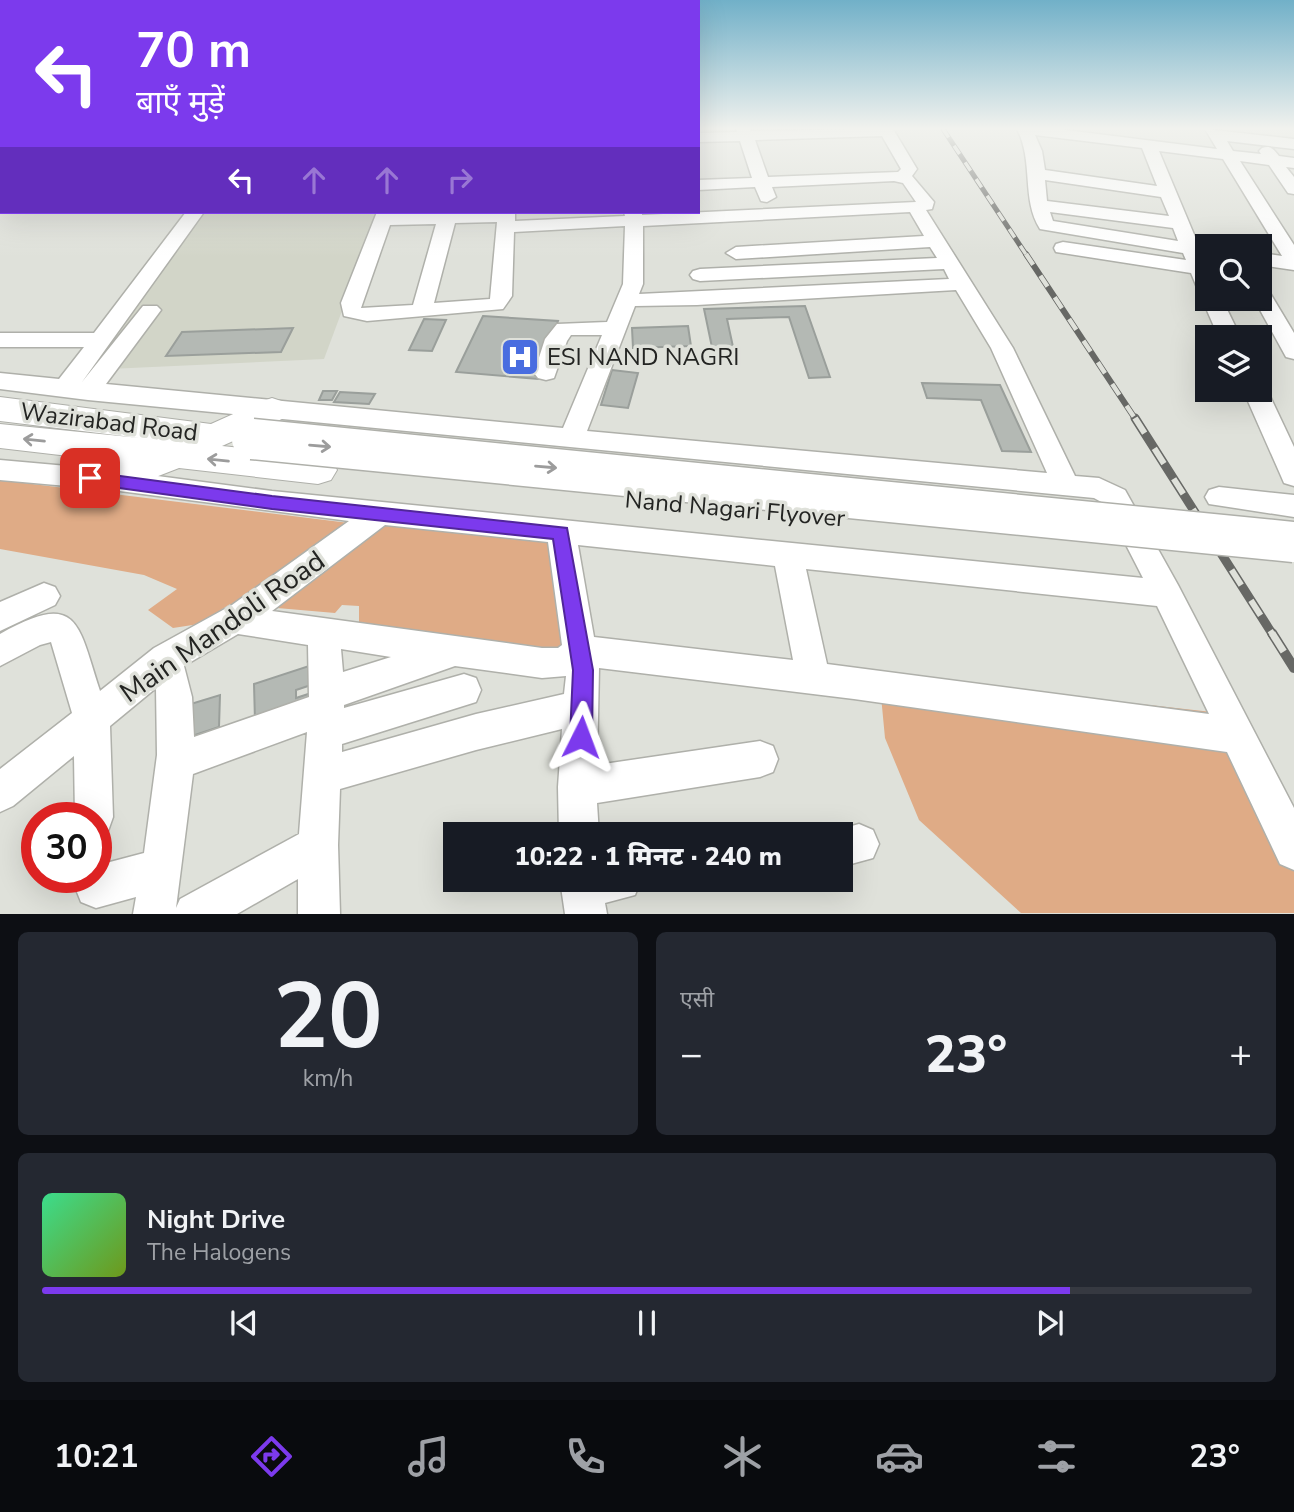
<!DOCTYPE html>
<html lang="hi">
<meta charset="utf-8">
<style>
body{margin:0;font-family:"Nunito Sans","Noto Sans Devanagari",sans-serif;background:#242831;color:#f1f3f6;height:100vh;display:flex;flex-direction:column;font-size:26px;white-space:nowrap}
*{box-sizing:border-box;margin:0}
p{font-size:23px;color:#9ea1a6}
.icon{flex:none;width:38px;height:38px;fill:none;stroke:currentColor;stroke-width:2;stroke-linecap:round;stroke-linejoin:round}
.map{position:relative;height:914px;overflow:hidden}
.details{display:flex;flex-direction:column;gap:18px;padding:18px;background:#0d0f14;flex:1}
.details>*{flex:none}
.top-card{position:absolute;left:0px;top:0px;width:700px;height:214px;box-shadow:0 7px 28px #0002;background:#7c3aed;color:#fff;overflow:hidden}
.fabs{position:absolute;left:1195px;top:234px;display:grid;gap:14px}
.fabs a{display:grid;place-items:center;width:77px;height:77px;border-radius:0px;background:#171b24;box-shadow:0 7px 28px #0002;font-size:35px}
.speed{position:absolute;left:21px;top:802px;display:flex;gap:14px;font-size:35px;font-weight:700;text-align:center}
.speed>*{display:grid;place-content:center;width:91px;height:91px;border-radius:50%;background:#171b24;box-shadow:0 7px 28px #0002;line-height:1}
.speed .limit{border:10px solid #d22;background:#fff;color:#111}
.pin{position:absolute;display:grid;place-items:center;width:60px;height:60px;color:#fff;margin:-30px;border-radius:14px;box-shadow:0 4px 10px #0006}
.me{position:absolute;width:77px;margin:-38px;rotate:3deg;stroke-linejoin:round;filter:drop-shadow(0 0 5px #0008)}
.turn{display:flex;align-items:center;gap:24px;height:147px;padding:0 21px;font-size:32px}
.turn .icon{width:91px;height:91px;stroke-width:2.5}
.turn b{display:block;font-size:49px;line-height:60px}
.lanes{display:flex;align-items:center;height:66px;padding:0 21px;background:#0003;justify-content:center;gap:35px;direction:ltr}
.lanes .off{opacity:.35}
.big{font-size:52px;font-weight:800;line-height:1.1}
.details .widget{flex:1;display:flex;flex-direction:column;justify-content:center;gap:10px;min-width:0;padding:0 24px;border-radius:10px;background:#242831}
.details .dial{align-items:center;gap:0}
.dial b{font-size:91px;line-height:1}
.song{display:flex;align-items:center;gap:21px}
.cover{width:84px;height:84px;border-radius:10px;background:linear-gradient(135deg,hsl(150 70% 55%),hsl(80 70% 35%))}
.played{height:7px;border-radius:4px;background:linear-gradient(90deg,#7c3aed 85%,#363941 85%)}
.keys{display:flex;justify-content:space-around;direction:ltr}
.heat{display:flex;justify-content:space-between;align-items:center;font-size:38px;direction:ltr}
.details .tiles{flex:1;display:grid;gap:18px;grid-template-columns:1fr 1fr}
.widget:last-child{grid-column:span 2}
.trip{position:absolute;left:443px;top:822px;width:410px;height:70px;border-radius:0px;background:#171b24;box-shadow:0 7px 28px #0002;font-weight:800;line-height:70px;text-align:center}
.dock{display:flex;height:112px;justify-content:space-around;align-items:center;background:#090b0e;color:#9ea1a6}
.dock .icon{width:49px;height:49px}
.dock .on{color:#7c3aed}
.dock b{font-size:32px;color:#f1f3f6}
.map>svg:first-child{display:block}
</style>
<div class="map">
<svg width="1294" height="914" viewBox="0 0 1294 914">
<rect width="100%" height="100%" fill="#dfe1da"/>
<path fill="#d2d5c8" d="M 203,212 L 379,212 L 324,359 L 87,370 Z"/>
<path fill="#dfab86" d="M 0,480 L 349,523 L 557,538 L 574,647 L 556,659 L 359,624 L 359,606 L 342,605 L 335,613 L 230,604 L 199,624 L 173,628 L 148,610 L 177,589 L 144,575 L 0,549 Z
M 879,675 L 1230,714 L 1294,836 L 1294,913 L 1021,913 L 919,820 L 885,738 Z"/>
<path fill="#b4b9b4" stroke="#9a9f9b" stroke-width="2" d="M 805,306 L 830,377 L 809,378 L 789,317 L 727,319 L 735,356 L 714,357 L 704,309 Z
M 483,316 L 558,321 L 538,379 L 456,372 Z
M 424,319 L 446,320 L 432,351 L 409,350 Z
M 688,326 L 691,346 L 633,348 L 632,328 Z
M 293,328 L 281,352 L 166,356 L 182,332 Z
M 612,370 L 638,373 L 628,408 L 601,405 Z
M 922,383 L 1000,385 L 1031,452 L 1002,451 L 981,400 L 927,398 Z
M 323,391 L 337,391 L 332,400 L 319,400 Z
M 340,392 L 375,394 L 369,404 L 334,402 Z
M 315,664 L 317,683 L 296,690 L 296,698 L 317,691 L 318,699 L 255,721 L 254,684 Z
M 220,695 L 219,727 L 180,740 L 181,707 Z"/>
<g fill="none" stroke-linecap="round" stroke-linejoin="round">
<g stroke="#afb0aa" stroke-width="3">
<path id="minor" d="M 736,129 L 750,129 L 751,131 L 893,129 L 917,169 L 912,176 L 934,202 L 932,209 L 926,210 L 1013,348 L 1075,476 L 1099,478 L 1125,490 L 1178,585 L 1294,808 L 1294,870 L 1280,864 L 1227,752 L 854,699 L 599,668 L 597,765 L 760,741 L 773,746 L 778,759 L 773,772 L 760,777 L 597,803 L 599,835 L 559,835 L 558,787 L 562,729 L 476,750 L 340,789 L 338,845 L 340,914 L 298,914 L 298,879 L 237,914 L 133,914 L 136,897 L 96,908 L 81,902 L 75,887 L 75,877 L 96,877 L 96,857 L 110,862 L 144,853 L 157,755 L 156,688 L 110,726 L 113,817 L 108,831 L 96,836 L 96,817 L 75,817 L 74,756 L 13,806 L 0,812 L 0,769 L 72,713 L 51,642 L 40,645 L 0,666 L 0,634 C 79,589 78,624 100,691 L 154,648 L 232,605 L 349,521 L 112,490 L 0,480 L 0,460 L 112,470 L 272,491 L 1143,578 L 1105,504 L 1094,498 L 88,400 L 0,389 L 0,373 L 59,379 L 84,347 L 0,347 L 0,333 L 94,333 L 186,212 L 204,212 L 82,382 L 143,306 L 157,306 L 161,310 L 106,384 L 563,428 L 602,335 L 571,335 L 567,341 L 554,378 L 546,380 L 538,378 L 534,373 L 545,339 L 557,324 L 607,322 L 623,284 L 625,226 L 514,232 L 512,296 L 503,309 L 367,321 L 344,316 L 341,303 L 377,212 L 395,212 L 394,214 L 515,212 L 515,221 L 625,216 L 624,212 L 642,212 L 642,215 L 916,202 L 903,183 L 894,181 L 772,187 L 776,197 L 767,202 L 761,201 L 755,187 L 698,190 L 698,180 L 752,178 L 740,141 L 698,142 L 698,133 L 737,132 ZM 882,136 L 901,169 L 898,172 L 768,177 L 755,140 ZM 910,212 L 924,236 L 736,247 L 726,253 L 736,259 L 930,247 L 937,258 L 700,269 L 693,271 L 690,275 L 693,279 L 700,281 L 944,269 L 949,279 L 639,294 L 643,284 L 643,226 ZM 497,222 L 490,299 L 434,303 L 455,223 ZM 436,224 L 413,305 L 361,308 L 390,225 ZM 956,290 L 991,348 L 1047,473 L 587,431 L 635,306 L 697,305 ZM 385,525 L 548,542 L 562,645 L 558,648 L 542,648 L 272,611 ZM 578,545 L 775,566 L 793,660 L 594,637 ZM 806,569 L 1157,606 L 1209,714 L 827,664 ZM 238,634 L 308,645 L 309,697 L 194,737 L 192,697 L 184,666 ZM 341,649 L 391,657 L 343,672 ZM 455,666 L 542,678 L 566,676 L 564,694 L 476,714 L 342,752 L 342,744 L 476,702 L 481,690 L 476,678 L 464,674 L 344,708 L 344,705 ZM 307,732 L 299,834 L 180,899 L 176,908 L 193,774 Z
M 1017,129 L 1058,129 L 1217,149 L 1205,129 L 1294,139 L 1294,149 L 1227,141 L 1233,151 L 1261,154 L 1259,151 L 1262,148 C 1271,145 1273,149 1279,156 L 1294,158 L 1294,168 L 1286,167 L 1294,177 L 1294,194 L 1288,193 L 1269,165 L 1240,161 L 1294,245 L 1294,270 L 1260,265 L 1260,253 L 1282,256 L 1223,159 L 1159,151 L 1198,244 L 1214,247 L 1208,247 L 1208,257 L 1204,256 L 1208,265 L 1208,299 L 1222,299 L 1241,338 L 1219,338 L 1202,299 L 1204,295 L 1198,290 L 1191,273 L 1056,252 L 1054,248 L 1056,244 L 1063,242 L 1186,260 L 1183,253 L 1040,229 C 1021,199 1034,162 1017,129 ZM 1035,135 L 1142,148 L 1157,186 L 1045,170 L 1042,151 ZM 1045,180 L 1161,197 L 1169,216 L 1047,201 ZM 1050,212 L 1173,228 L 1178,241 L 1053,221 Z
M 0,132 L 2,132 L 2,140 L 0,140 Z
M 0,171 L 2,171 L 2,181 L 0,181 Z
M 0,190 L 2,190 L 0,201 Z
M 1260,286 L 1267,288 L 1294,333 L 1294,359 L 1286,357 L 1254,299 L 1260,299 Z
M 1260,384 L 1267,390 L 1294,447 L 1294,486 L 1284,483 L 1281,476 L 1243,390 L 1260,390 Z
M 1219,487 L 1294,495 L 1294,517 L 1209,504 L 1205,497 L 1209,490 Z
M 44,583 L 55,587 L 60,596 L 55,605 L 0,631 L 0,602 Z
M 859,824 L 873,830 L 879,844 L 873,858 L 840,867 L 840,835 L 826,833 Z
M 560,880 L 641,880 L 635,895 L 605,903 L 607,914 L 565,914 Z"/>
</g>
<g stroke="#afb0aa" stroke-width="2">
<path id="highway" d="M 0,397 L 211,424 L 260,402 L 272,398 L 284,402 L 289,410 L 284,418 L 222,446 L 318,456 L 331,460 L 337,470 L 331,480 L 318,484 L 179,468 L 112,494 L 99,490 L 93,480 L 99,470 L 120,462 L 0,448 L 0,424 L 140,438 L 0,421 Z"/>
</g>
<use href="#minor" fill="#fff" fill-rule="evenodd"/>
<use href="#highway" fill="#fff" fill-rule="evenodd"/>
<g stroke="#676865" stroke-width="5">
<path id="rail-far3" d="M 943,129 L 1027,256"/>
</g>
<g stroke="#676865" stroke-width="6">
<path id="rail-far2" d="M 1026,254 L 1136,420"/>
</g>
<g stroke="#676865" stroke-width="9">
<path id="rail-far1" d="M 1135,418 L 1273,635"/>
</g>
<g stroke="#676865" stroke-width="10">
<path id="rail" d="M 1272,633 L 1294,668"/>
</g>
<use href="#rail-far3" stroke="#dfe1da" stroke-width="3.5" stroke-dasharray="10" stroke-linecap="butt"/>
<use href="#rail-far2" stroke="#dfe1da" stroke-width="4.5" stroke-dasharray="13" stroke-linecap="butt"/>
<use href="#rail-far1" stroke="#dfe1da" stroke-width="6" stroke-dasharray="18" stroke-linecap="butt"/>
<use href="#rail" stroke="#dfe1da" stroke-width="7" stroke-dasharray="22" stroke-linecap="butt"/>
<g stroke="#afb0aa" stroke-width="43" stroke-linecap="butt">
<path id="highway-bridge" d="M 252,439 L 1294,542"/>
</g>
<use href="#highway-bridge" stroke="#fff" stroke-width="40"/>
</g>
<defs><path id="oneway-shaft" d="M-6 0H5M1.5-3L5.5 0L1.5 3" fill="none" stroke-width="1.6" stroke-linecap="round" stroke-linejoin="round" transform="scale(1.75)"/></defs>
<g stroke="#9c9c9c">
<use href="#oneway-shaft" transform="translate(34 440) rotate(-174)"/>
<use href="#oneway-shaft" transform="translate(320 446) rotate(5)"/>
<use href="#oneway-shaft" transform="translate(218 460) rotate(-174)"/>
<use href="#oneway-shaft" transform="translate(546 467) rotate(5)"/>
</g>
<linearGradient id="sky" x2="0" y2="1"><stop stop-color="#71b0c8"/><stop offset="0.5" stop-color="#f1f2ee"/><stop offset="1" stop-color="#f1f2ee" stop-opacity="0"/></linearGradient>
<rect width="1294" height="257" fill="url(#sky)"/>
<path fill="#7c3aed" stroke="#51269a" stroke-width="2" d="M 90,472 L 272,496 L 567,528 L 593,670 L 592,737 L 588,744 L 581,747 L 573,744 L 570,737 L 573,670 L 553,539 L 272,509 L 90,484 L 82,478 Z"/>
<defs>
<g id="hospital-square" transform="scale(2.0125)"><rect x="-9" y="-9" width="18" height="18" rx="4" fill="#496de0" stroke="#dfe1da"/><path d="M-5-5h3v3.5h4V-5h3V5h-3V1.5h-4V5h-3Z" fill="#fff"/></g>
</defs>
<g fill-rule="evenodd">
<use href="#hospital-square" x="520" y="357"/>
</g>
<g text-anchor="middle" stroke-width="7" stroke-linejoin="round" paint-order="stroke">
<g font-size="24" fill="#232422" stroke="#dfe1da" text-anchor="start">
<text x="547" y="365">ESI NAND NAGRI</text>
</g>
<g font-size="24" fill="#232422" stroke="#dfe1da">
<text transform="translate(109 422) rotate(7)" y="8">Wazirabad Road</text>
<text transform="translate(735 509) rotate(5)" y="8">Nand Nagari Flyover</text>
</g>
<g font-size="28" fill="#232422" stroke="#dfe1da">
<text transform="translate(222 626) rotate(-35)" y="10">Main Mandoli Road</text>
</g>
</g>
</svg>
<div class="fabs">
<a><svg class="icon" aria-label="search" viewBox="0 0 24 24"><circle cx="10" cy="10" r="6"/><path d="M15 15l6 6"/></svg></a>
<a><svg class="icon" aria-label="layers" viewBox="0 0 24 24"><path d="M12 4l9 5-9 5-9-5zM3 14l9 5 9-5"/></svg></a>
</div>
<div class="speed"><div class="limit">30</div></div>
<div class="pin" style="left:90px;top:478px;background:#d93025"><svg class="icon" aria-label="arrive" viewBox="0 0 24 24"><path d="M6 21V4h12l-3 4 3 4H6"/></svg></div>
<svg class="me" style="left:581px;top:737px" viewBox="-20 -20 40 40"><path d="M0-17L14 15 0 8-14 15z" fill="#7c3aed" stroke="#fff" stroke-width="4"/></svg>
<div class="trip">10:22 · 1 मिनट · 240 m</div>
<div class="top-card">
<div class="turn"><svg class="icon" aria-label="left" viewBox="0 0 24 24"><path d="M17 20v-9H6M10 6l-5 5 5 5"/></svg><div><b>70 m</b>बाएँ मुड़ें</div></div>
<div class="lanes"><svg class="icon" aria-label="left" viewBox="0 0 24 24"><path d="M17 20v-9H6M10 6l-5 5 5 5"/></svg><svg class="icon off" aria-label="ahead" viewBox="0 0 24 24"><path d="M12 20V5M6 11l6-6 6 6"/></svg><svg class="icon off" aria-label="ahead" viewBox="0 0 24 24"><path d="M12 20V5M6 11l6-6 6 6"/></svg><svg class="icon off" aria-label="right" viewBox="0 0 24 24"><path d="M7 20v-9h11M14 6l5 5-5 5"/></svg></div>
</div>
</div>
<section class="details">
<div class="tiles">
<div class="widget dial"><b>20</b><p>km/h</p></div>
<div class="widget"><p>एसी</p>
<div class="heat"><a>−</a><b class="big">23°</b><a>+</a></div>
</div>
<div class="widget">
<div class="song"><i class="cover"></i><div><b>Night Drive</b><p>The Halogens</p></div></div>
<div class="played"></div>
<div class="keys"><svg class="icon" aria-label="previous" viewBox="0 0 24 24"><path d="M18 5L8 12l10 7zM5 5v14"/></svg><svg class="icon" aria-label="pause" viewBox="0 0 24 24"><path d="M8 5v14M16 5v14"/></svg><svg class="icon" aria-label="next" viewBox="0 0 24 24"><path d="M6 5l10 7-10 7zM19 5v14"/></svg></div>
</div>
</div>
</section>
<nav class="dock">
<b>10:21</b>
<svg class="icon on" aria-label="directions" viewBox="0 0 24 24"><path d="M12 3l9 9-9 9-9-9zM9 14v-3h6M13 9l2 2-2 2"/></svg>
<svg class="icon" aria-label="music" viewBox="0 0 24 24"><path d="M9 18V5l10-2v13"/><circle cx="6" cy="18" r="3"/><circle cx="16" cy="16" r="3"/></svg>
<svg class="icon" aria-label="phone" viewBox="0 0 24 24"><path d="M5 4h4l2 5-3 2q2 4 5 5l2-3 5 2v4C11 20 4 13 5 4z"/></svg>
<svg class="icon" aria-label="climate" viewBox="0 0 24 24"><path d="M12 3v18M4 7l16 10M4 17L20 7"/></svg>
<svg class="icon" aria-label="car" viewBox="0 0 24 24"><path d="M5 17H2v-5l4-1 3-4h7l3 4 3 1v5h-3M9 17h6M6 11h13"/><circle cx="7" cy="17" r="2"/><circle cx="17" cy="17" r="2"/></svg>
<svg class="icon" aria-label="filters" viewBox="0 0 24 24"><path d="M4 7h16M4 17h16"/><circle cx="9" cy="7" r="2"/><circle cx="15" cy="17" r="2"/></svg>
<b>23°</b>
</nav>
